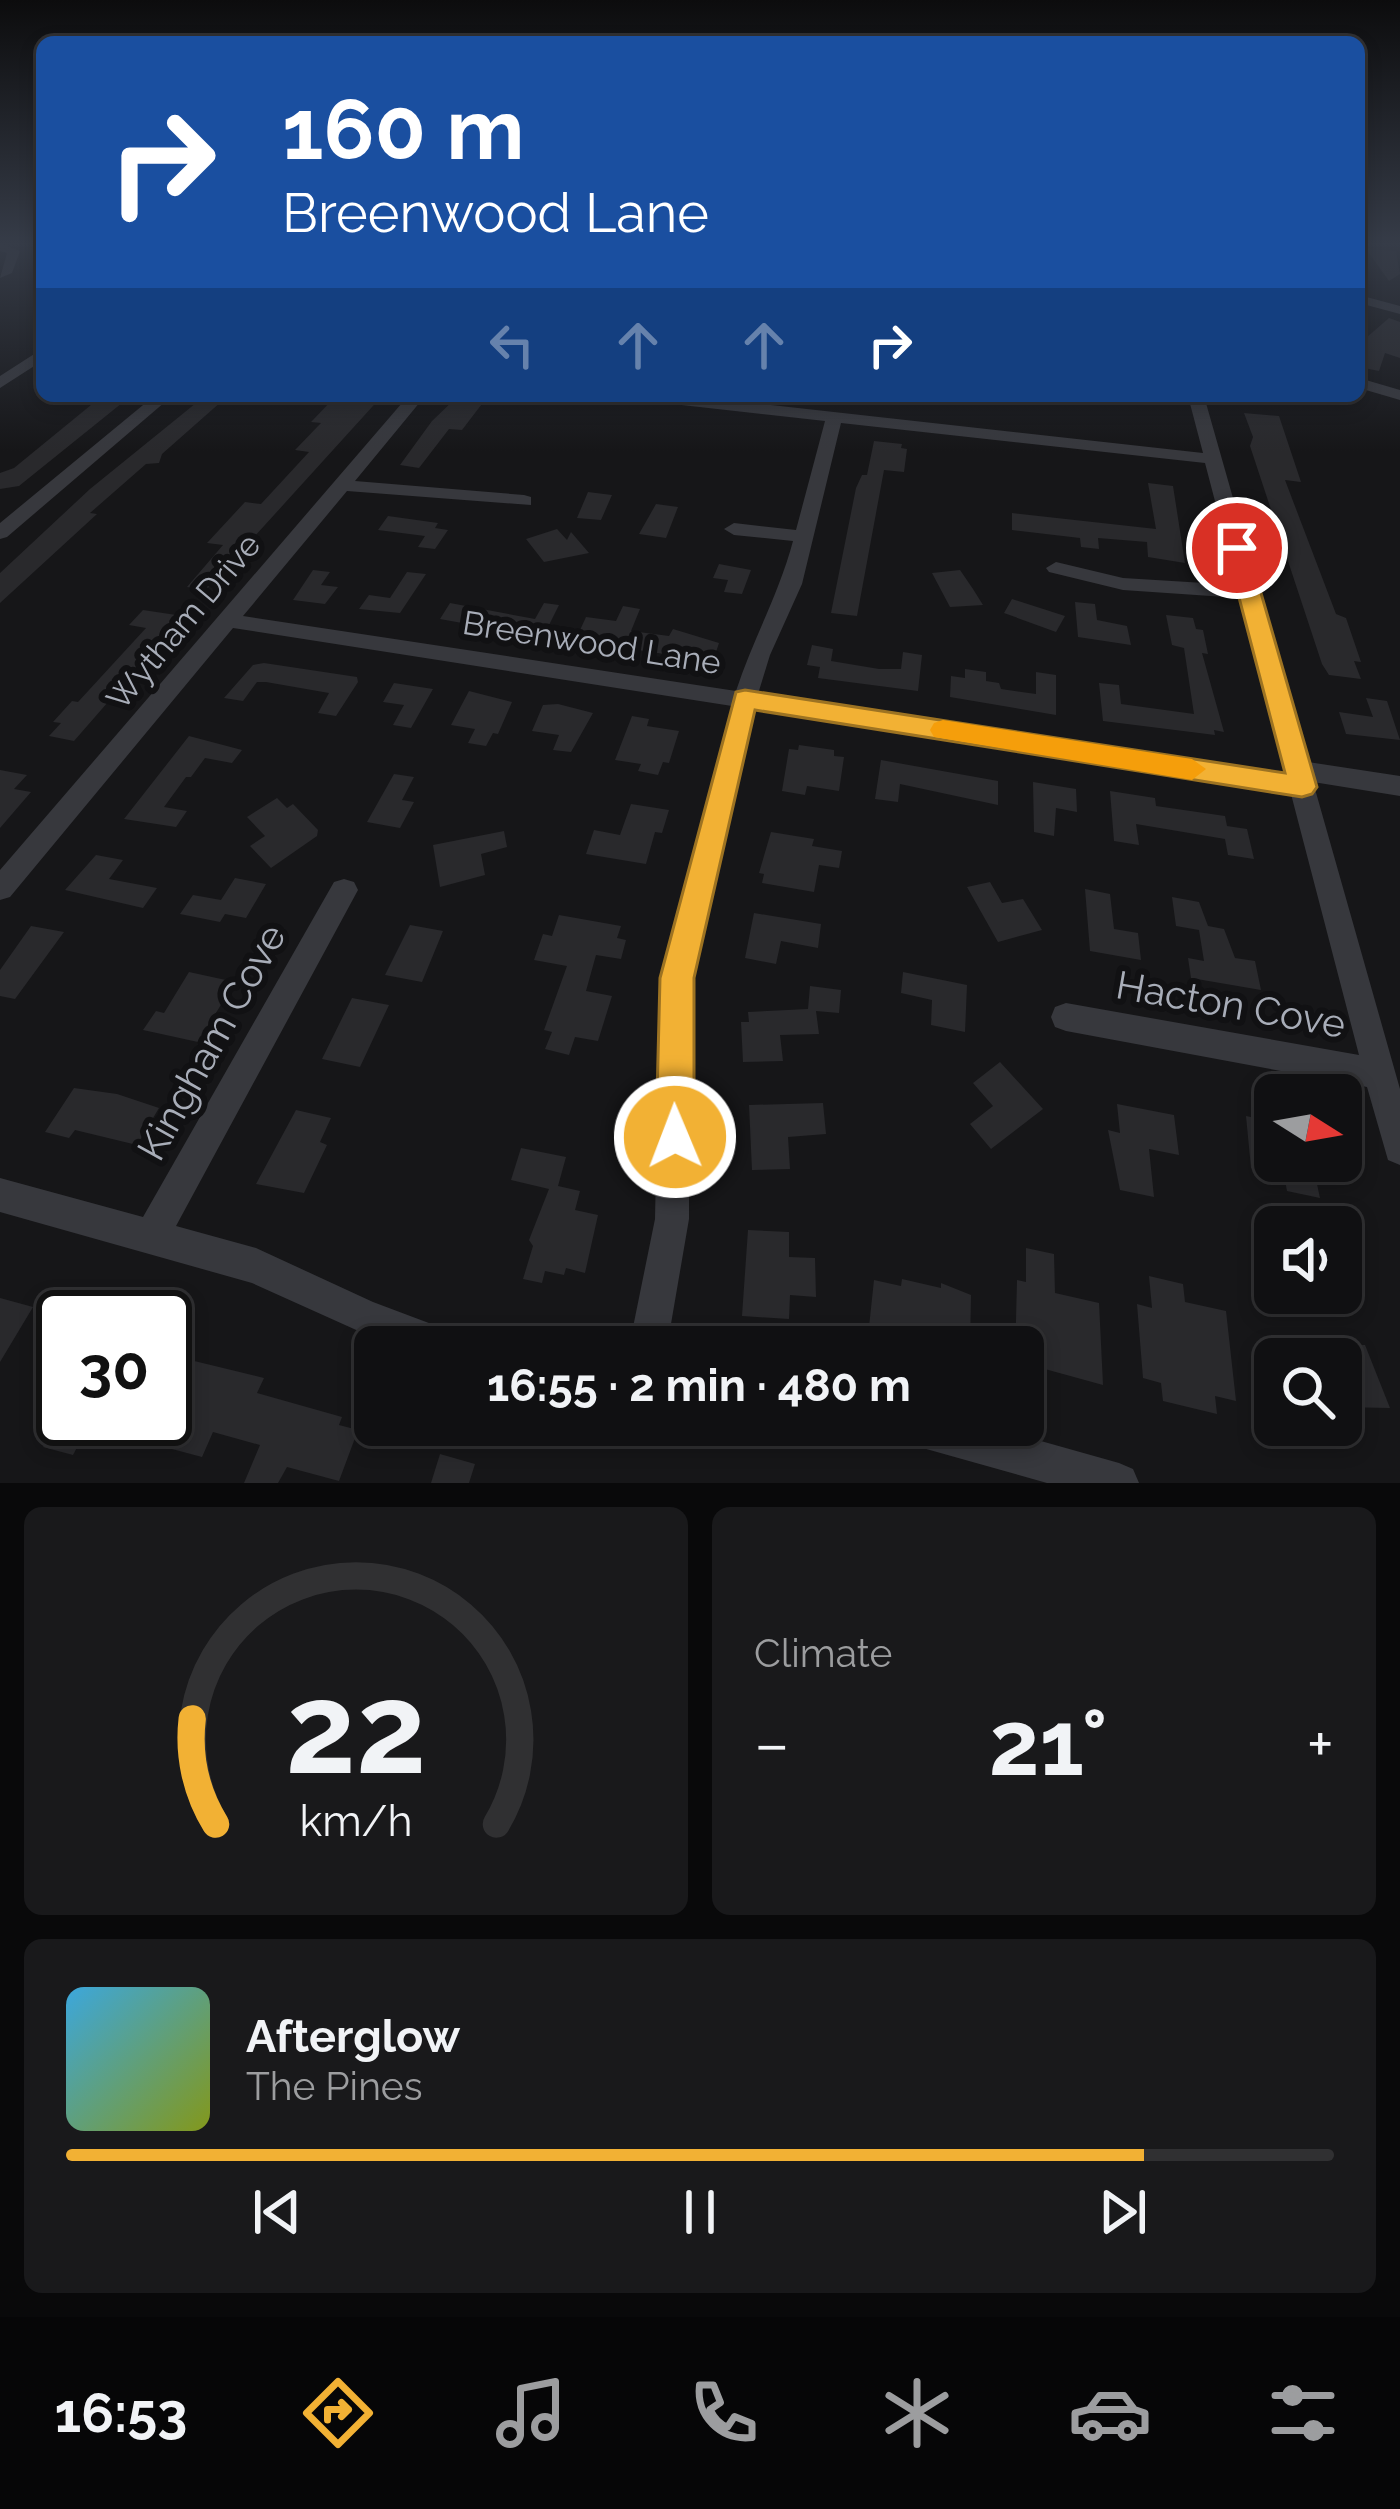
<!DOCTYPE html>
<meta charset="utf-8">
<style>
body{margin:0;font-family:Raleway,sans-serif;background:#19191b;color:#f1f3f6;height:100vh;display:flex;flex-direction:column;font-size:45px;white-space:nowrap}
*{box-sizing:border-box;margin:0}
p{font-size:39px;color:#9c9d9f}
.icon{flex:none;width:66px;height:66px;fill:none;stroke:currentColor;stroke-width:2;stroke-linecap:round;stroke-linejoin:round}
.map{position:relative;height:1483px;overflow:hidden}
.sheet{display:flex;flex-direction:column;gap:24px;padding:24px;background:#09090a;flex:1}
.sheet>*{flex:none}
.guide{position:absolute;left:36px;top:36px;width:1329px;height:366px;border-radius:18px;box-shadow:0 6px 18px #0003,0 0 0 3px #303032;background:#1a4fa0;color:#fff;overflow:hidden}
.needle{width:78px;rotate:101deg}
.tools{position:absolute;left:1254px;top:1074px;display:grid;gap:24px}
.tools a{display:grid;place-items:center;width:108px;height:108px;border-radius:18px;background:#101012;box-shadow:0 6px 18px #0003,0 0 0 3px #303032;font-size:60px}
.speed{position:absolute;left:36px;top:1290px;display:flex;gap:24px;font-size:60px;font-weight:700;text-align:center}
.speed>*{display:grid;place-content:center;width:156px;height:156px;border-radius:50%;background:#101012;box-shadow:0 6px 18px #0003,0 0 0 3px #303032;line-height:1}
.speed .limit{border:6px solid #111;border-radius:18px;background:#fff;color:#111}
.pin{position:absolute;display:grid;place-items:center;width:102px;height:102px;color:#fff;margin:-51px;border:6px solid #fff;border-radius:50%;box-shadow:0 3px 12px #0007}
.me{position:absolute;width:132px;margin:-66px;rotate:359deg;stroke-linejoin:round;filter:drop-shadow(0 0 9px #0008)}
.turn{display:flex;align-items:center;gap:42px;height:252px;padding:0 48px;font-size:54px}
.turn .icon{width:156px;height:156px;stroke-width:2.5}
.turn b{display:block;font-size:84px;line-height:102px}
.lanes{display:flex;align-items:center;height:114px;padding:0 48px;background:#0003;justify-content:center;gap:60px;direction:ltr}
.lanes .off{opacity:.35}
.big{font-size:90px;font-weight:700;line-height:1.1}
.sheet .tile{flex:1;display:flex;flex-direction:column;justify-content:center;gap:18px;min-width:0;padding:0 42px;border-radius:18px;background:#19191b}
.sheet .dial{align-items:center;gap:0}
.dial svg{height:312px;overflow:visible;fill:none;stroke:#303032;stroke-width:7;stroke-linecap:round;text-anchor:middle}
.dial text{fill:#f1f3f6;stroke:none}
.song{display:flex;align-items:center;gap:36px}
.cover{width:144px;height:144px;border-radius:18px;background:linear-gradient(135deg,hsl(200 70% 55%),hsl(70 70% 35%))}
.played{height:12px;border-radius:6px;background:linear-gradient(90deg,#f2b134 85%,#303032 85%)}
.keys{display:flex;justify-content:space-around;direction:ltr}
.heat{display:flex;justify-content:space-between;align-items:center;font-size:66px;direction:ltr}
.sheet .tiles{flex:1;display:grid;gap:24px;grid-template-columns:1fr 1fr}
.tile:last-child{grid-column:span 2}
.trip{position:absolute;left:354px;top:1326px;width:690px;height:120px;border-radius:18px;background:#101012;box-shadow:0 6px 18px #0003,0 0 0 3px #303032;font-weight:700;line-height:120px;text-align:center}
.tabs{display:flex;height:192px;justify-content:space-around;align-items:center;background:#060607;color:#9c9d9f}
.tabs .icon{width:84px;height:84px}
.tabs .current{color:#f2b134}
.tabs b{font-size:54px;color:#f1f3f6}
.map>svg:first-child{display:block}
</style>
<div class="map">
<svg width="1400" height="1483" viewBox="0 0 1400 1483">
<rect width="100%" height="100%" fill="#161618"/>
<path fill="#29292c" d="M 1366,249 L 1396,251 L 1400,274 L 1389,281 Z
M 1389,318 L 1400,322 L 1400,358 L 1385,353 L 1379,371 L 1359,367 L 1359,344 Z
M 102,396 L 127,399 L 19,486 L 0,489 L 0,473 L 14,468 Z
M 336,396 L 382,396 L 206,590 L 187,587 L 223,545 L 207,543 L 245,502 L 261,504 L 309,452 L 295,450 L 321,423 L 311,422 Z
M 458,396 L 488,396 L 462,430 L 449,429 L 419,468 L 400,465 L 432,421 Z
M 201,399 L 222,401 L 162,454 L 159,463 L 146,464 L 90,513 L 97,514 L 0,603 L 0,573 L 90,489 Z
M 1244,413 L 1279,416 L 1301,482 L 1285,480 L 1336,614 L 1346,618 L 1361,662 L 1354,661 L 1361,679 L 1329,675 L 1322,664 L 1250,446 L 1253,437 Z
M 874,441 L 902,444 L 901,448 L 907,449 L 904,472 L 884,470 L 857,616 L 831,613 L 856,488 L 862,475 L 867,475 Z
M 1148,483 L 1173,486 L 1185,563 L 1148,557 L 1147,542 L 1098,538 L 1099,549 L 1081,547 L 1080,538 L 1012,530 L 1012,513 L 1156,529 Z
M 588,492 L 612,495 L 601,520 L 577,518 Z
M 656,504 L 678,507 L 666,538 L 639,534 Z
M 388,516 L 438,523 L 435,528 L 448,530 L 435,549 L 418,547 L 425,536 L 378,530 Z
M 557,529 L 567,540 L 571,532 L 589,553 L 544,562 L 526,539 Z
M 719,564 L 751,570 L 742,594 L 724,592 L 728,580 L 713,578 Z
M 313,570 L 330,572 L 321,585 L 338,587 L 325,604 L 293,600 Z
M 960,570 L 973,589 L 983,605 L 950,607 L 932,573 Z
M 407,572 L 426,574 L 400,613 L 359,609 L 369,595 L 390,598 Z
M 1012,599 L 1065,616 L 1056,632 L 1004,613 Z
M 1075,602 L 1095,604 L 1097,620 L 1127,626 L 1131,645 L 1078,637 Z
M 450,603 L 535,619 L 544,603 L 559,605 L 545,633 L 538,637 L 440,619 Z
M 623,606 L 640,609 L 631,631 L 669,636 L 673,629 L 719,643 L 713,661 L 575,641 L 586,617 L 616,621 Z
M 143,610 L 183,616 L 74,741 L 49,736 L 61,723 L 53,722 L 72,701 L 78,702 L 146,628 L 129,625 Z
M 1166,615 L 1193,618 L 1196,629 L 1203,630 L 1208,654 L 1202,653 L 1224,732 L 1214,730 L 1215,735 L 1103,721 L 1099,683 L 1119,685 L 1121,704 L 1194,714 L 1184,648 L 1172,645 Z
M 812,645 L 833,649 L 831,661 L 879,669 L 901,669 L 903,652 L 922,655 L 918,691 L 818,678 L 820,667 L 807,665 Z
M 264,663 L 357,677 L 358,682 L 336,716 L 318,713 L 329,693 L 266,682 L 257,682 L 243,701 L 224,698 L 253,665 Z
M 965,669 L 986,672 L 986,681 L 999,683 L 1001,689 L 1036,694 L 1036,672 L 1056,675 L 1056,715 L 950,697 L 951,676 L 965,678 Z
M 394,683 L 433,689 L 411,728 L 393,725 L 404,705 L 383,702 Z
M 469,691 L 512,702 L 498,734 L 493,733 L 486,746 L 468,743 L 475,729 L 451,725 Z
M 1366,698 L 1387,701 L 1400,740 L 1346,734 L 1339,712 L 1373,717 Z
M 558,704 L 593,713 L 571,752 L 553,750 L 559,735 L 532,731 L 543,705 Z
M 632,716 L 649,719 L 647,726 L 679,731 L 669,763 L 663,762 L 658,775 L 638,771 L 641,764 L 615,760 Z
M 189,736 L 242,750 L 232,763 L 205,758 L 191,777 L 186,777 L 164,807 L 187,811 L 176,827 L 124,819 Z
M 799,745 L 834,750 L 834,756 L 844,757 L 839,791 L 807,786 L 805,795 L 782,791 L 789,749 L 798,750 Z
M 881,760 L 998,781 L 998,805 L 900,784 L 898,802 L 875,799 Z
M 0,770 L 27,775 L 14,789 L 31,792 L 0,828 Z
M 394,774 L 414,777 L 402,800 L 414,802 L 400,828 L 367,822 Z
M 1033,782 L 1076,789 L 1077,812 L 1056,808 L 1054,836 L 1034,832 Z
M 1110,791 L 1155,798 L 1156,806 L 1225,816 L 1227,826 L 1247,829 L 1254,859 L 1228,855 L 1225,839 L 1136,824 L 1139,845 L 1114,841 Z
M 277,798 L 287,808 L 293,804 L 318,830 L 317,836 L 271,868 L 250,846 L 265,836 L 247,817 Z
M 631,804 L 669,810 L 662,833 L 655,832 L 646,864 L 586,854 L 594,830 L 620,835 Z
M 504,831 L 507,847 L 481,854 L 485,875 L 440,887 L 433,845 Z
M 771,832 L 814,839 L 812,846 L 842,851 L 839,868 L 819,865 L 814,892 L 762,883 L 764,874 L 759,873 Z
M 96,855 L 123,860 L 109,879 L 157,888 L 143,908 L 65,890 Z
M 235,878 L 266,884 L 246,918 L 225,914 L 220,922 L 180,914 L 193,895 L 221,900 Z
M 990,882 L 1002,903 L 1023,899 L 1042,930 L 998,942 L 967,887 Z
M 1085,889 L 1110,894 L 1114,929 L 1138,933 L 1141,960 L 1090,951 Z
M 1172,897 L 1199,902 L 1208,926 L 1224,929 L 1235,958 L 1255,961 L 1261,990 L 1191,978 L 1188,958 L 1204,961 L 1199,930 L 1176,926 Z
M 754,913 L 821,924 L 818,948 L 781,941 L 776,964 L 745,958 Z
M 559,915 L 621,926 L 617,938 L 626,940 L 621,959 L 596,955 L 586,991 L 612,996 L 598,1041 L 575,1037 L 569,1055 L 545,1049 L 552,1032 L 544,1030 L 567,966 L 534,960 L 543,934 L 552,936 Z
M 410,925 L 443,931 L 422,982 L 385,975 Z
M 31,926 L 64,932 L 15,999 L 0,996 L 0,970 Z
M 189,972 L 235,982 L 198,1042 L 143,1030 L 156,1011 L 164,1013 Z
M 903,972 L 967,985 L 965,1032 L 931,1025 L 932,1000 L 901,993 Z
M 810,986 L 841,990 L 839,1013 L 816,1011 L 819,1034 L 780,1035 L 783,1061 L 743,1062 L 741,1022 L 749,1022 L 748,1012 L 808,1009 Z
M 352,998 L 389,1005 L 360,1067 L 322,1059 Z
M 1000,1062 L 1043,1109 L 991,1149 L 970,1124 L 993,1106 L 973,1083 Z
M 74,1088 L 117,1094 L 159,1108 L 137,1145 L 75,1130 L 69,1138 L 45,1132 Z
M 823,1103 L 826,1134 L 788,1137 L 790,1169 L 752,1170 L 749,1105 Z
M 1117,1104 L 1174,1115 L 1179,1155 L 1149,1149 L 1154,1197 L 1120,1190 L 1108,1130 L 1120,1133 Z
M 296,1110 L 331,1118 L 320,1142 L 327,1145 L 304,1193 L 256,1184 Z
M 1246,1116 L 1275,1122 L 1275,1161 L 1312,1161 L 1320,1198 L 1287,1191 L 1284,1175 L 1251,1168 Z
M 521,1148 L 566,1157 L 558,1186 L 580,1191 L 575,1210 L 598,1215 L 585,1273 L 566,1268 L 564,1275 L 545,1271 L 542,1283 L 523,1279 L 533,1246 L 529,1240 L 549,1189 L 511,1180 Z
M 748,1230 L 789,1232 L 789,1257 L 815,1258 L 816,1297 L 790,1295 L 789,1319 L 742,1316 Z
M 1026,1248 L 1054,1254 L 1055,1293 L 1099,1303 L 1103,1385 L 1023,1363 L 1023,1347 L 1016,1347 L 1016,1320 L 1017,1280 L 1026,1282 Z
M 1149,1276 L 1183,1284 L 1185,1302 L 1226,1311 L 1236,1401 L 1215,1396 L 1217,1414 L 1163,1401 L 1161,1383 L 1143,1378 L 1137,1304 L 1152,1308 Z
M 902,1279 L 941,1288 L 941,1283 L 971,1295 L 970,1347 L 934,1347 L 869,1327 L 874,1280 L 901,1286 Z
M 0,1298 L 33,1307 L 0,1362 Z
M 1341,1345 L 1365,1345 L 1390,1408 L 1341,1407 Z
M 186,1359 L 264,1378 L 257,1393 L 342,1417 L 339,1425 L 358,1430 L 339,1481 L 287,1467 L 278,1483 L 244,1483 L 260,1445 L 213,1432 L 202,1457 L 172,1449 L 183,1425 L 165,1420 L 165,1402 Z
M 58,1419 L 92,1419 L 73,1455 L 43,1447 Z
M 440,1454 L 475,1464 L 469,1483 L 431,1483 Z"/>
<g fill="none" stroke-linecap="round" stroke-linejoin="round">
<path fill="#37383d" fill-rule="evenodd" d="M 0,243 L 20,251 L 12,273 L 0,278 L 7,253 L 0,251 Z
M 1359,295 L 1400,306 L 1400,314 L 1359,303 Z
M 42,349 L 42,361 L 0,388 L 0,376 Z
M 1359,378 L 1400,390 L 1400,400 L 1359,388 Z
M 154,396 L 172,396 L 7,537 L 0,539 L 0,523 Z
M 408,396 L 425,396 L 355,481 L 524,495 L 531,497 L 531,505 L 347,491 L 243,616 L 736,691 C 753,639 779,594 793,541 L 734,535 L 724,529 L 734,523 L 796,530 L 825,421 L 646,401 L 638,396 L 690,396 L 1203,453 L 1188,396 L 1204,396 L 1308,762 L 1400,776 L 1400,796 L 1313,782 L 1400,1089 L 1400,1165 L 1388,1160 L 1367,1087 L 1066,1031 L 1055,1027 L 1051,1017 L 1055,1007 L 1066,1003 L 1359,1055 L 1291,794 L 754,710 L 697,942 L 689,1017 L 689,1219 L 667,1347 L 629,1347 L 655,1219 L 659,1017 L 669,942 L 732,706 L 233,628 L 10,897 L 0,900 L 0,870 ZM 841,423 L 1205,463 L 1237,585 L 1123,578 L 1056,562 L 1046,568 L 1049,572 L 1123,590 L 1240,598 L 1286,774 L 758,694 L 770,655 L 802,584 Z
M 344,879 L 354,882 L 358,890 L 176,1226 L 256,1248 L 373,1302 L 458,1334 L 464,1347 L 394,1347 L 252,1283 L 0,1212 L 0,1178 L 143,1217 L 334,882 Z
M 892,1425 L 984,1425 L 1119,1463 L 1133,1469 L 1139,1483 L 1047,1483 L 912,1445 L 898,1439 Z"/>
</g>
<linearGradient id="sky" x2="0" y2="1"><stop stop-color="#0c0c0d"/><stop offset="0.54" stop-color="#363c48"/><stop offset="1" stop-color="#363c48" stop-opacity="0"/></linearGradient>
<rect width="1400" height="451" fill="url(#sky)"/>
<path fill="#f2b134" stroke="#9d7322" stroke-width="3" d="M 1237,541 L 1248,548 L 1317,787 L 1312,794 L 1302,797 L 755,710 L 694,978 L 694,1137 L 689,1150 L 675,1156 L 662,1150 L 656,1137 L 660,978 L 736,692 L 745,690 L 1285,773 L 1226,548 Z"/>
<path fill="#f59e0b" d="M 943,720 L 1192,759 L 1206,769 L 1192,780 L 934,737 L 930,730 L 934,723 Z"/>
<g text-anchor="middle" stroke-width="12" stroke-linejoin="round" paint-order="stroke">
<g font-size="33" fill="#a8adb8" stroke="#111113">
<text transform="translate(183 621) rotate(-50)" y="12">Wytham Drive</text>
<text transform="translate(592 642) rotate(9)" y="12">Breenwood Lane</text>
</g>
<g font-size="39" fill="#a8adb8" stroke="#111113">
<text transform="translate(1231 1004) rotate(10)" y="14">Hacton Cove</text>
<text transform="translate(211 1042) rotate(-61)" y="14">Kingham Cove</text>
</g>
</g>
</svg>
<div class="tools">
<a><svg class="needle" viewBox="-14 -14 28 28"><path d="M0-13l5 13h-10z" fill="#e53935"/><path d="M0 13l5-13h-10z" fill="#9c9d9f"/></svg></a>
<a><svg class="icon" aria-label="sound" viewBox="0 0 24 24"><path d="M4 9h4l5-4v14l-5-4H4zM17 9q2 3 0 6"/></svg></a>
<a><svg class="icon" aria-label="search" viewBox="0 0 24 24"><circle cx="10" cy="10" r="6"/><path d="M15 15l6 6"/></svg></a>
</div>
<div class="speed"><div class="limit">30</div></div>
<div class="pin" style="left:1237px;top:548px;background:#d93025"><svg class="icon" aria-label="arrive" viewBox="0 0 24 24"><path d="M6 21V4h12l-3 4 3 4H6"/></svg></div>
<svg class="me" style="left:675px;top:1137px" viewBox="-20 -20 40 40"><circle r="17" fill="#f2b134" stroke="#fff" stroke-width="3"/><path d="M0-11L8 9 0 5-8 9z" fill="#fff"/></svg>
<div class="trip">16:55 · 2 min · 480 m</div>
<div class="guide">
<div class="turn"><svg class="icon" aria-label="right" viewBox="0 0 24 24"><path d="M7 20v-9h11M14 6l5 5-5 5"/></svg><div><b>160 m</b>Breenwood Lane</div></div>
<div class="lanes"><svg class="icon off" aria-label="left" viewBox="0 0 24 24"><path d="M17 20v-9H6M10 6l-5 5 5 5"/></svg><svg class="icon off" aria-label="ahead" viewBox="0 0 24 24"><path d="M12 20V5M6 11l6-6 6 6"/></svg><svg class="icon off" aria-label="ahead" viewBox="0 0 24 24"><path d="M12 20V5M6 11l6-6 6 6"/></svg><svg class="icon" aria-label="right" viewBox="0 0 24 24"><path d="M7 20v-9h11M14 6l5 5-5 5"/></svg></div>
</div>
</div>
<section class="sheet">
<div class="tiles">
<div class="tile dial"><svg viewBox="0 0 100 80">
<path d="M14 69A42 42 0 1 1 86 69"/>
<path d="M14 69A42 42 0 0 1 8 42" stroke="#f2b134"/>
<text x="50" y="56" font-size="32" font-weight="700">22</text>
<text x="50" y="72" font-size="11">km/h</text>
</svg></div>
<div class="tile"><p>Climate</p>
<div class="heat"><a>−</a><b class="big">21°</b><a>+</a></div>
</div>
<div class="tile">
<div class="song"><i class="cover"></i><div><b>Afterglow</b><p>The Pines</p></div></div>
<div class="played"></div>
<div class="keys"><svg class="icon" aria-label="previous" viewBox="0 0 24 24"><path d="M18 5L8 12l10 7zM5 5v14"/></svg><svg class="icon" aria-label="pause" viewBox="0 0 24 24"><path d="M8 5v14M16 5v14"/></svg><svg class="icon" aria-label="next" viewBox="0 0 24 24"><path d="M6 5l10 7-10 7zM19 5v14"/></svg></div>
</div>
</div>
</section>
<nav class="tabs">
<b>16:53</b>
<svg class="icon current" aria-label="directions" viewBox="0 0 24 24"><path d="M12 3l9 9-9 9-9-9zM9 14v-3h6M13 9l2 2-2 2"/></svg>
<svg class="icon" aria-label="music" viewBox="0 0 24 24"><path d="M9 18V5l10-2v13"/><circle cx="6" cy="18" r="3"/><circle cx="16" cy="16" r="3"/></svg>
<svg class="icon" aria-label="phone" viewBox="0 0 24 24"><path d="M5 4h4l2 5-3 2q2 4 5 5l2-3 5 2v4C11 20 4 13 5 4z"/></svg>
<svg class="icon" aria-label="climate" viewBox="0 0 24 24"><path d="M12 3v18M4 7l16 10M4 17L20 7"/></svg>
<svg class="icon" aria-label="car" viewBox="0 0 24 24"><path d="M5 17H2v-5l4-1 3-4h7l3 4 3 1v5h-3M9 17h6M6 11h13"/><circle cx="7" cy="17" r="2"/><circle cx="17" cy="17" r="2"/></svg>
<svg class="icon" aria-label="filters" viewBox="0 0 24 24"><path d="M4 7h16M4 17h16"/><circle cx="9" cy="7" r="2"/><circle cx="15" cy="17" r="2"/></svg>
</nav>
